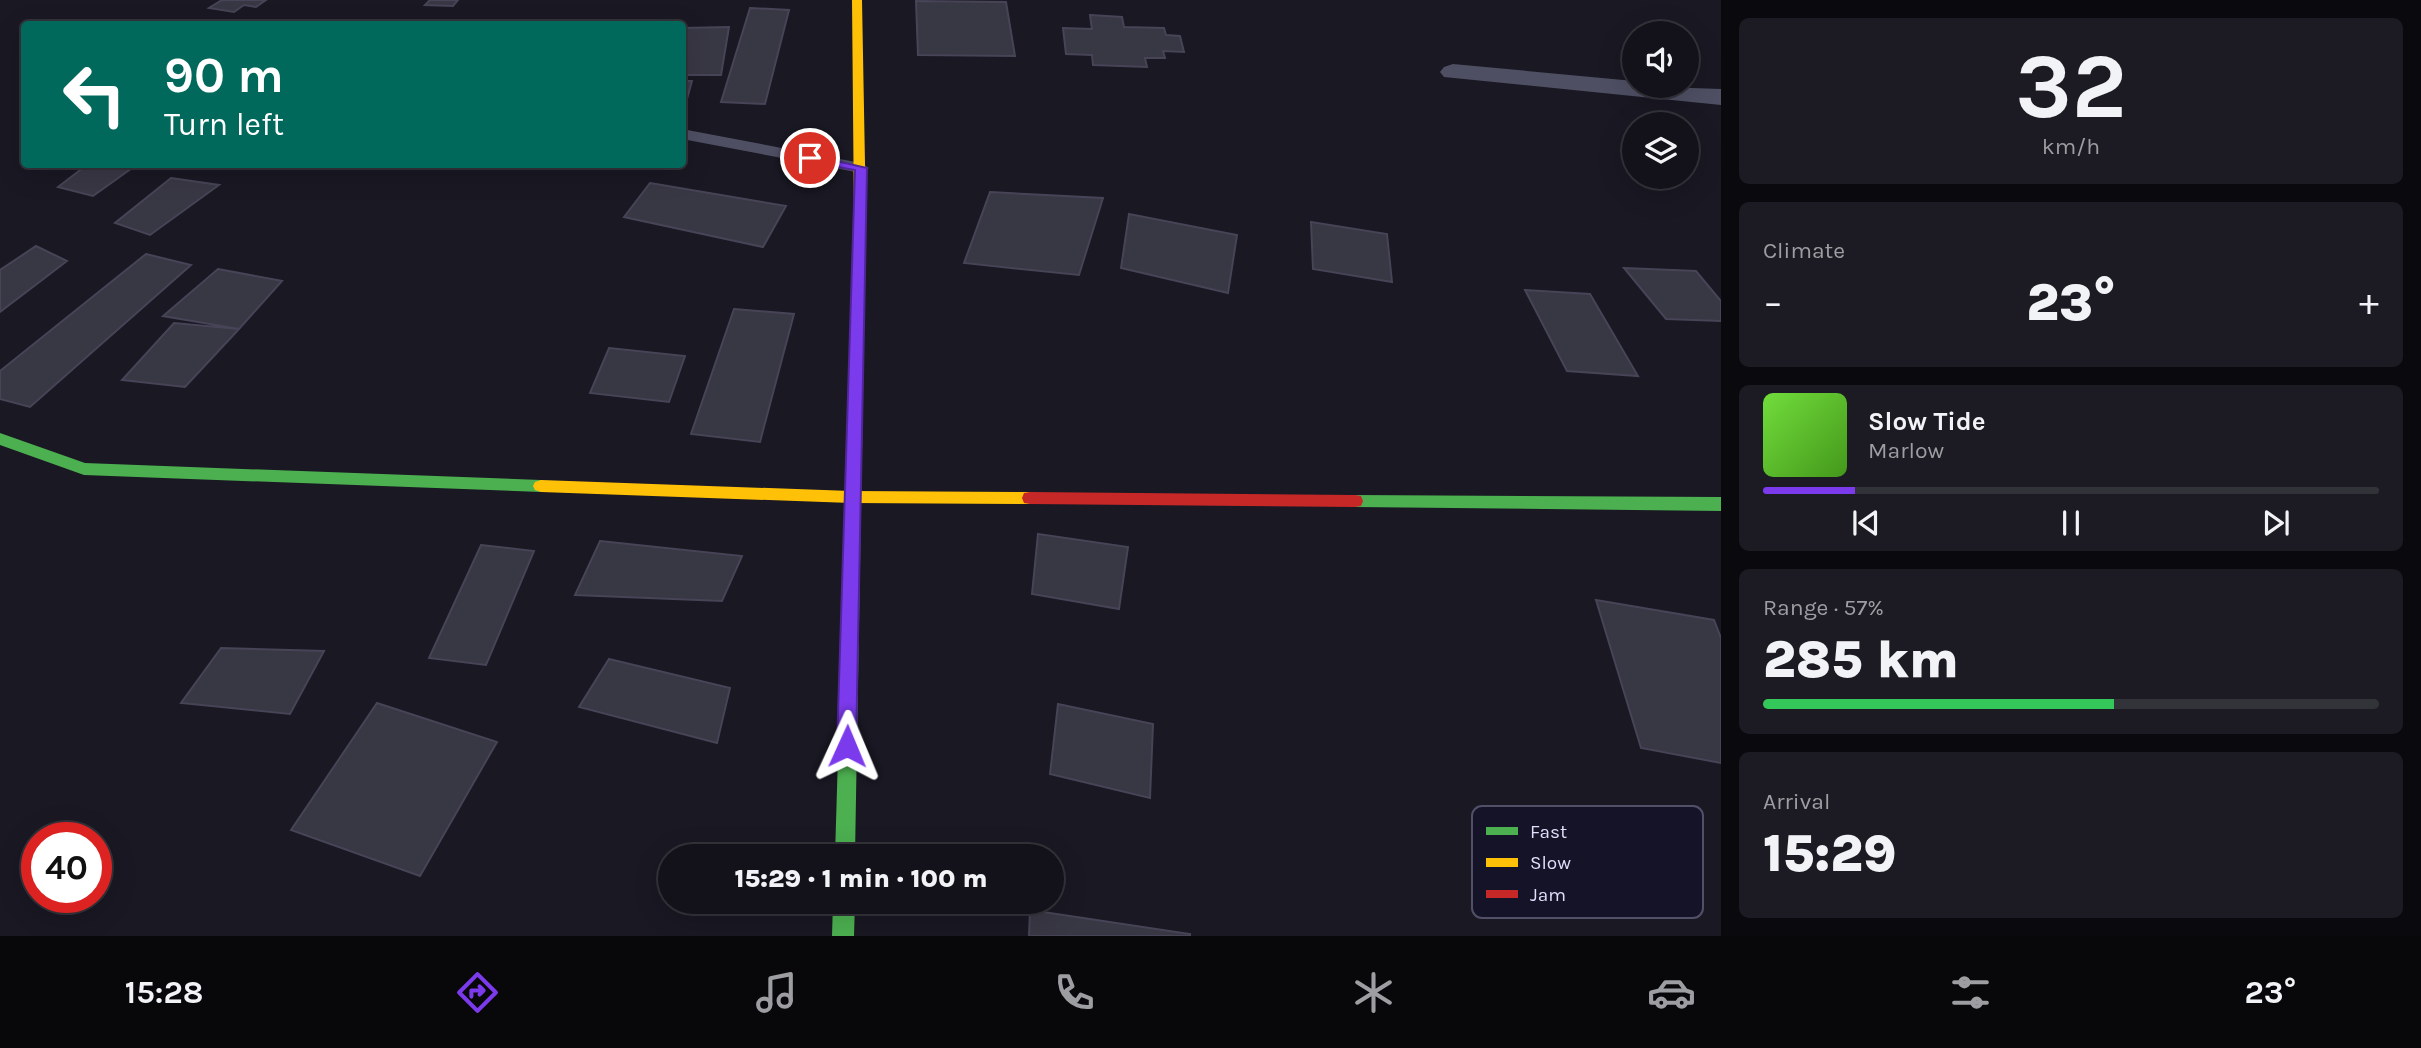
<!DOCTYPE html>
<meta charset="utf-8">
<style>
body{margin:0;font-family:Karla,sans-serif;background:#1c1b23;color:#f1f3f6;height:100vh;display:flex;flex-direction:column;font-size:26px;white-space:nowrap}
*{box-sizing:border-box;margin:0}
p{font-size:23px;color:#9d9ea2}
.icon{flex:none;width:38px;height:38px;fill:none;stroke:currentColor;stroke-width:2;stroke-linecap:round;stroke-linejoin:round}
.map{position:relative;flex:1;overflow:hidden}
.drawer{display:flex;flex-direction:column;gap:18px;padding:18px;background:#0a0a0e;width:700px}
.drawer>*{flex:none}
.banner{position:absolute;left:21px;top:21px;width:665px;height:147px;border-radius:7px;box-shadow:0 7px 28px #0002,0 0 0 2px #323239;background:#00695c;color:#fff;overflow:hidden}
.tools{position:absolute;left:1622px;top:21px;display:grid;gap:14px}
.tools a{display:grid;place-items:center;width:77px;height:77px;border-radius:50%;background:#13121a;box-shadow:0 7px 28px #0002,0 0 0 2px #323239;font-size:35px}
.speed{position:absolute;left:21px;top:822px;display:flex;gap:14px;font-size:35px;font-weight:700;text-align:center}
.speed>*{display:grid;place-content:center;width:91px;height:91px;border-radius:50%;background:#13121a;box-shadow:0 7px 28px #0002,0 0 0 2px #323239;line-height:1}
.speed .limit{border:10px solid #d22;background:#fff;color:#111}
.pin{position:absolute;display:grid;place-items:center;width:60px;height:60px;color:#fff;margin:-30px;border:4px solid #fff;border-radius:50%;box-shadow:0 2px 7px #0007}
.me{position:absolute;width:77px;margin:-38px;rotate:1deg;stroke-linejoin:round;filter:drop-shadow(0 0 5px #0008)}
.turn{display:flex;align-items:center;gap:24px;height:147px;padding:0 28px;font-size:32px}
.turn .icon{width:91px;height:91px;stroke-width:2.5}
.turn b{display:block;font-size:49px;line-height:60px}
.big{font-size:52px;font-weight:800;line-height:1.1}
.drawer .widget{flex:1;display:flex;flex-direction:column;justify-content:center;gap:10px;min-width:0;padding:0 24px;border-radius:10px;background:#1c1b23}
.drawer .dial{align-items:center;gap:0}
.dial b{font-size:91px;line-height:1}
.song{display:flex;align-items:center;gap:21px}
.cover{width:84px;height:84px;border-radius:10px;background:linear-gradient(135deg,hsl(100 70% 55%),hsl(100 70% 35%))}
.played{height:7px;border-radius:4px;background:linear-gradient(90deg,#7c3aed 15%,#323239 15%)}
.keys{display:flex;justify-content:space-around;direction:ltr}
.heat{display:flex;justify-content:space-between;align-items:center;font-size:38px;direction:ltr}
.charge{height:10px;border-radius:5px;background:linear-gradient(90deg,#34c759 57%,#323239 0)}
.trip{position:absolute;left:658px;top:844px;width:406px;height:70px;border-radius:35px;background:#13121a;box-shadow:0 7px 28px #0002,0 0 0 2px #323239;font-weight:800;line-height:70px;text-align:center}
.menu{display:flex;height:112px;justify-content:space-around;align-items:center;background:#08070a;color:#9d9ea2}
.menu .icon{width:49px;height:49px}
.menu .active{color:#7c3aed}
.menu b{font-size:32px;color:#f1f3f6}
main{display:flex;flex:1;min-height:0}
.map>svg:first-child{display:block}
</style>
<main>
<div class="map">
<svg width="1721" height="936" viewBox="0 0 1721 936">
<rect width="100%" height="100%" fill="#191823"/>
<path fill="#383744" stroke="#464456" stroke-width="2" d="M 222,0 L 266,0 L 256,7 L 244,5 L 234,12 L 209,8 Z
M 430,0 L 458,0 L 453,6 L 425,5 Z
M 916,1 L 1006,2 L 1015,56 L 918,55 Z
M 750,8 L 789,10 L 765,104 L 721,102 Z
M 1090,15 L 1122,17 L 1124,27 L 1164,28 L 1166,35 L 1180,36 L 1184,52 L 1163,51 L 1165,58 L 1145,58 L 1147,67 L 1093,65 L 1092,55 L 1066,54 L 1063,28 L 1092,29 Z
M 729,27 L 721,75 L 682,75 L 682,28 Z
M 682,81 L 692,81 L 685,106 L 682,106 Z
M 88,164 L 119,164 L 132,168 L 93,196 L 58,187 Z
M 171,178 L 219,185 L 150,235 L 115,223 Z
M 650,183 L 786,206 L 763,247 L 624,217 Z
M 990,192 L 1103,198 L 1079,275 L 964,263 Z
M 1129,214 L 1237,235 L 1228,293 L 1121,268 Z
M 1311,222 L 1387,234 L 1392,282 L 1313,269 Z
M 36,246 L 67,261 L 0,312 L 0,270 Z
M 146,254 L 191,265 L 30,407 L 0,399 L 0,371 Z
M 1624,268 L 1696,271 L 1721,301 L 1721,321 L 1666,319 Z
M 218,269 L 282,281 L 239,329 L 163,316 Z
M 1525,290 L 1590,294 L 1638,376 L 1567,371 Z
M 734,309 L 794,314 L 760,442 L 691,434 Z
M 174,323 L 239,329 L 185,387 L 122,380 Z
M 609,348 L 685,356 L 669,402 L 590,393 Z
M 1038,534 L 1128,547 L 1119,609 L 1032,594 Z
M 600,541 L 742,556 L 722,601 L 575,595 Z
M 481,545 L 534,551 L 486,665 L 429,658 Z
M 1596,600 L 1714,620 L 1721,638 L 1721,763 L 1641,748 Z
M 221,648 L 324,651 L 290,714 L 181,703 Z
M 609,659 L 730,688 L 717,743 L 579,707 Z
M 377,703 L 497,742 L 420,876 L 291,830 Z
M 1058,704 L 1153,724 L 1150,798 L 1050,774 Z
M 1030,910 L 1190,934 L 1190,936 L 1029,936 Z"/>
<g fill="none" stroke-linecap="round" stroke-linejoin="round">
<path fill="#4e4f63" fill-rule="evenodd" d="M 166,20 L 173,24 L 157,24 L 159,21 Z
M 682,129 L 861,163 L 869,168 L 861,173 L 682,139 Z"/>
<path fill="#4e4f63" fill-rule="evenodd" d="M 1453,64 L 1634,81 L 1634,86 L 1721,89 L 1721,105 L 1444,77 L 1440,72 L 1444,67 Z"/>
<path fill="#4caf50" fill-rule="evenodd" d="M 860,215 L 866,219 L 855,856 L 835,856 L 854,219 Z
M 0,433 L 85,463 L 541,480 L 547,482 L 549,486 L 547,490 L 541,492 L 84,475 L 0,445 Z
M 1355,495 L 1721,497 L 1721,511 L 1355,507 L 1349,506 L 1347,501 L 1349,496 Z
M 833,901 L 855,901 L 854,936 L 832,936 Z"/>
<path fill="#ffc107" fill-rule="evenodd" d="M 852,0 L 862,0 L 866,219 L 860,223 L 854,219 Z
M 541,480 L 851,491 L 1030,492 L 1036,493 L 1038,498 L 1036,503 L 1030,504 L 851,503 L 541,492 L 535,490 L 533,486 L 535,482 Z"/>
<path fill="#c62828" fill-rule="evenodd" d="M 1030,492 L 1355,495 L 1361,496 L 1363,501 L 1361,506 L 1355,507 L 1030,504 L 1024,503 L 1022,498 L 1024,493 Z"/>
</g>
<path fill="#7c3aed" stroke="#51269a" stroke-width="2" d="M 810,155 L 867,168 L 856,746 L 854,752 L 847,755 L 840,752 L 837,746 L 855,170 L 806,161 L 806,156 Z"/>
<rect x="1472" y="806" width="231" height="112" rx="10" fill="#151328" stroke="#525068" stroke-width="2"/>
<rect x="1486" y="827" width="32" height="8" fill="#4caf50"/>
<rect x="1486" y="858" width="32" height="9" fill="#ffc107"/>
<rect x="1486" y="890" width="32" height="8" fill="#c62828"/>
<g font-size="19" fill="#dfdefc">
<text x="1530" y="838">Fast</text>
<text x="1530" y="869">Slow</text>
<text x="1530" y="901">Jam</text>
</g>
</svg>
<div class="tools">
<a><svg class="icon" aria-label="sound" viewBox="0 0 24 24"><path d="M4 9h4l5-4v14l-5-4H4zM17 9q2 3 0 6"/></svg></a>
<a><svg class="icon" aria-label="layers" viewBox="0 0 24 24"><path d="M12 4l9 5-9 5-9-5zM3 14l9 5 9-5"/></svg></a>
</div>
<div class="speed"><div class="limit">40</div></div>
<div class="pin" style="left:810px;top:158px;background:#d93025"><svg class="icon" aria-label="arrive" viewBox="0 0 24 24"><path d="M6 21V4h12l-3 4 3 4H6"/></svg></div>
<svg class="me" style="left:847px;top:746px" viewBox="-20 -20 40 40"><path d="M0-17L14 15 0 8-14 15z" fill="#7c3aed" stroke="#fff" stroke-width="4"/></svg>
<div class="trip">15:29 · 1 min · 100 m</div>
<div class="banner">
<div class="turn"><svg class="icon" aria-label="left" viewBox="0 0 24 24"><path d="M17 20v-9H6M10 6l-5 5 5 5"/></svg><div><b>90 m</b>Turn left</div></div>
</div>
</div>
<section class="drawer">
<div class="widget dial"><b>32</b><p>km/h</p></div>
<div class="widget"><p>Climate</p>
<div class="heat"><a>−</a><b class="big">23°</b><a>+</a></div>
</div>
<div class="widget">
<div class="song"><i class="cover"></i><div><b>Slow Tide</b><p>Marlow</p></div></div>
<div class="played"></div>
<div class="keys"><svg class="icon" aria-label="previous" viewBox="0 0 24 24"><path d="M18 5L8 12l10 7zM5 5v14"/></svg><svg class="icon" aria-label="pause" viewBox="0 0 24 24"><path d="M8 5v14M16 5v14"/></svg><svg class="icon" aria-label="next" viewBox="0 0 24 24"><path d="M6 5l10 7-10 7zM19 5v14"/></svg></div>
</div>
<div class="widget"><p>Range · 57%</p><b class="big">285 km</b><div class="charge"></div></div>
<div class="widget"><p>Arrival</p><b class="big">15:29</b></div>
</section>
</main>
<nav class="menu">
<b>15:28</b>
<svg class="icon active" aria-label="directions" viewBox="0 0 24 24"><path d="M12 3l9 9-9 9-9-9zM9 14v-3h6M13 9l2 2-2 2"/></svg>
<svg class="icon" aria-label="music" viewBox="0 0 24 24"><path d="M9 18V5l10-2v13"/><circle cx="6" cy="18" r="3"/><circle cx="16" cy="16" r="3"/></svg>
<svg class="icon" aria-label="phone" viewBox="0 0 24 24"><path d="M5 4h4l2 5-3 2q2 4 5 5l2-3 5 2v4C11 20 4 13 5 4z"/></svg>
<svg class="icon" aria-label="climate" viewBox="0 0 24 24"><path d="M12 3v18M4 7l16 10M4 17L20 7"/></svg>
<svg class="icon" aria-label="car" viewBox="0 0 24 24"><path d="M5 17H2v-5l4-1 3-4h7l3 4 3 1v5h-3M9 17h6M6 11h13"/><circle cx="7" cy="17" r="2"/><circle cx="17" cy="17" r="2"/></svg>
<svg class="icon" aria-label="filters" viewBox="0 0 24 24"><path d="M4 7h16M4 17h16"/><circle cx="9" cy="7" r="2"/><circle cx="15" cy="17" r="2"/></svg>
<b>23°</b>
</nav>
